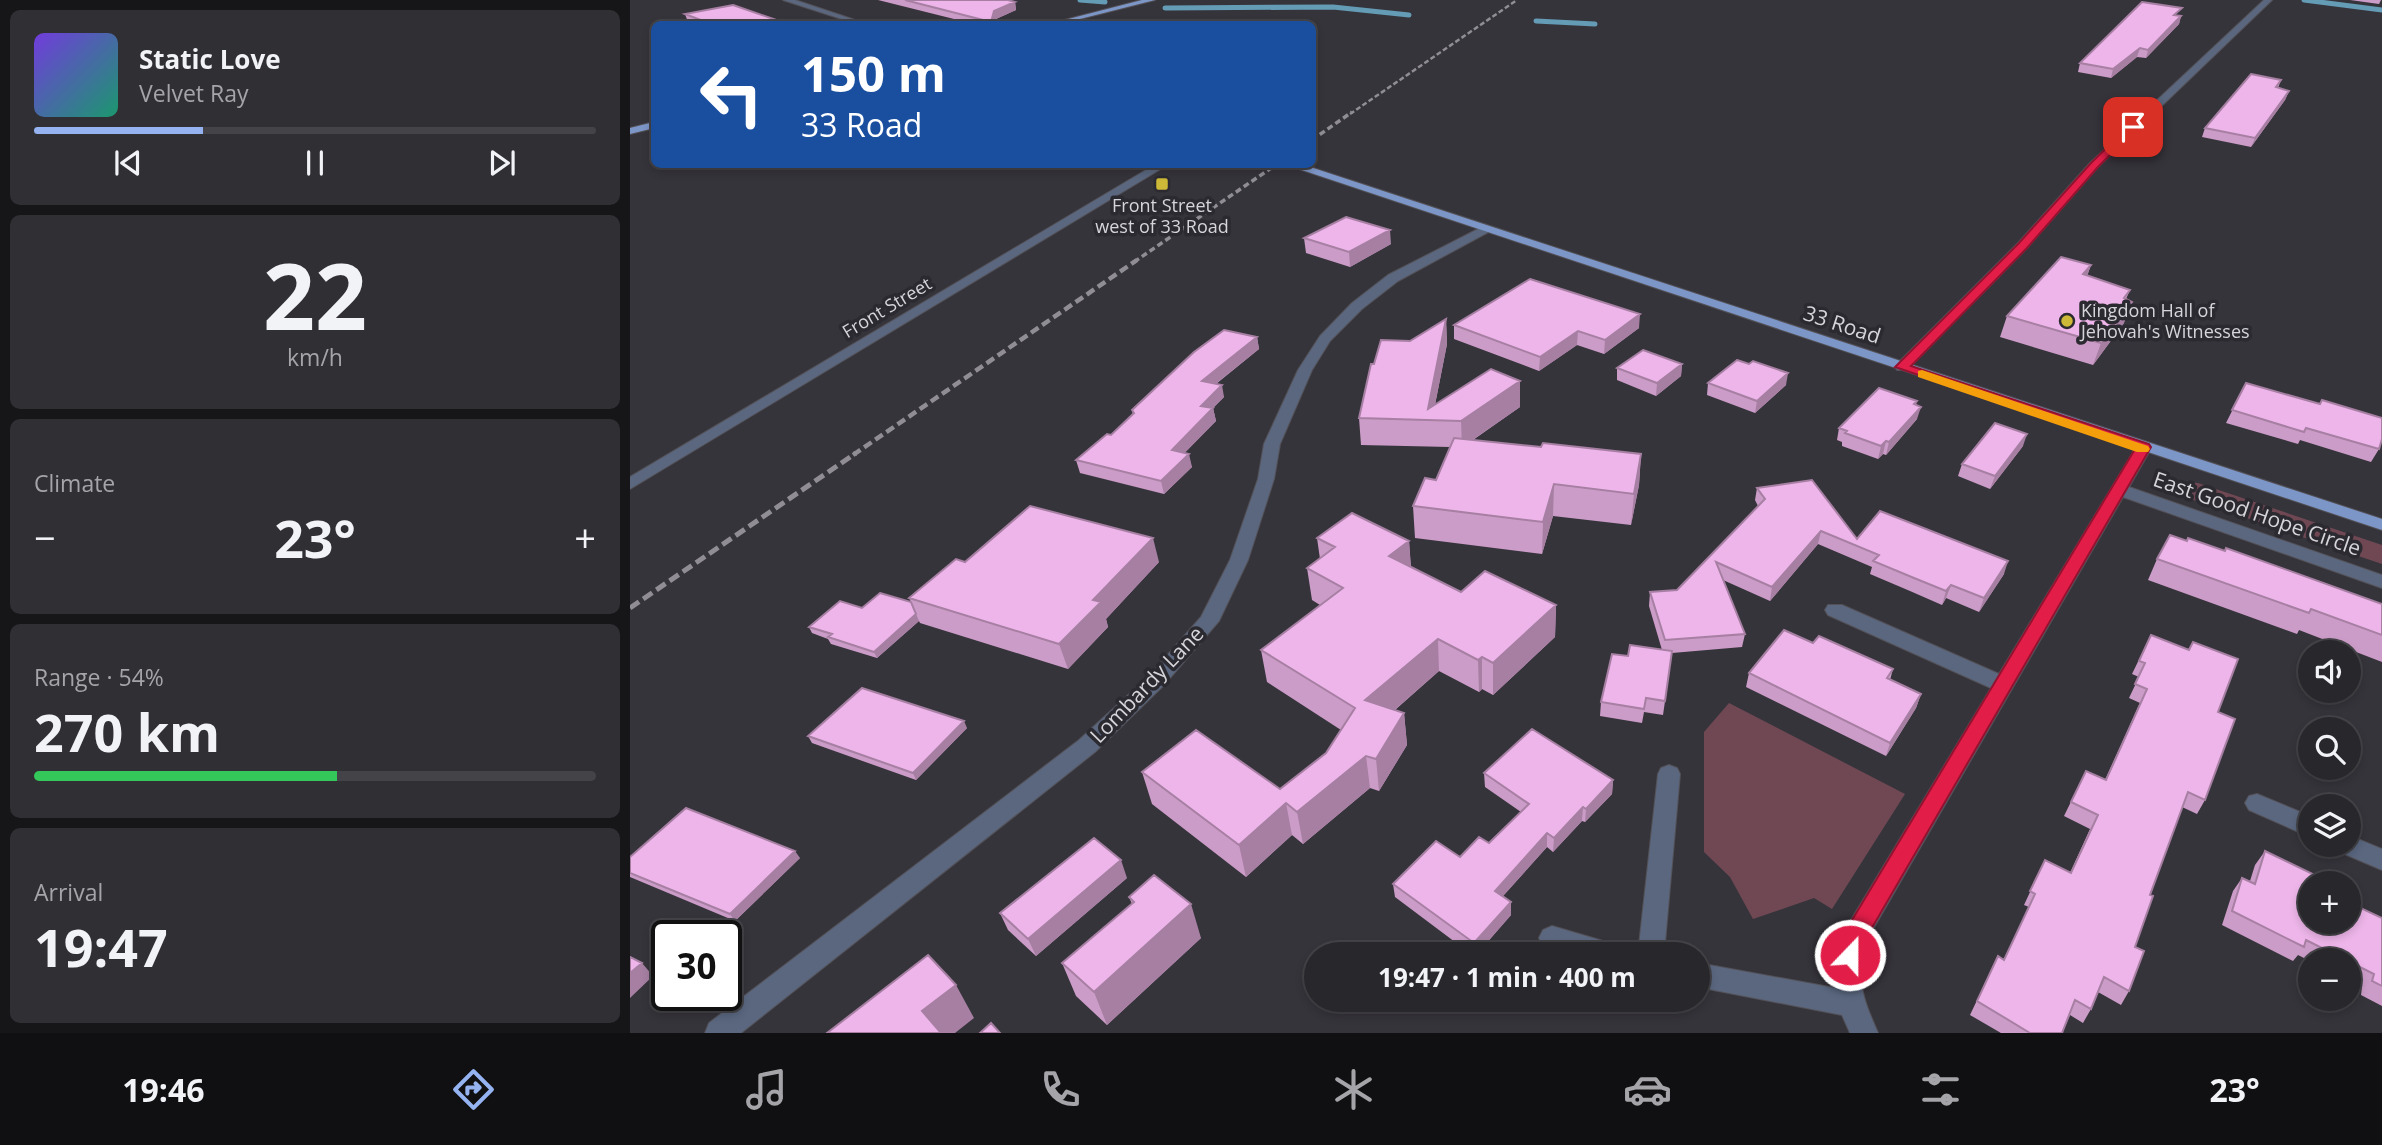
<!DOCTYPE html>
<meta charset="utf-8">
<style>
body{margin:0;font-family:"Open Sans",sans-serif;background:#302f34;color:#f1f3f6;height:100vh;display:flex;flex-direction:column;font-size:26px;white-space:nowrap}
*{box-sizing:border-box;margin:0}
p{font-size:23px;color:#a5a5a9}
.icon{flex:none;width:38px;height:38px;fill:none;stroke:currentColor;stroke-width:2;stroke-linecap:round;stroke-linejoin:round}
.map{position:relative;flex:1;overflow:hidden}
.details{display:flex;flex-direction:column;gap:10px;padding:10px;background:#161518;width:630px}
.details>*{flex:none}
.hud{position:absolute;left:21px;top:21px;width:665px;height:147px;border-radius:10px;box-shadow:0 4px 10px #0003,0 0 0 2px #444448;background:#1a4fa0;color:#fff;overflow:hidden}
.buttons{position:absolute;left:1668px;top:640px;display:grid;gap:14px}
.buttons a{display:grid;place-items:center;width:63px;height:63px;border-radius:50%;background:#28272c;box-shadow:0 4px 10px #0003,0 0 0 2px #444448;font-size:35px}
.speed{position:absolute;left:21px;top:920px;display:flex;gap:14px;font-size:35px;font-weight:700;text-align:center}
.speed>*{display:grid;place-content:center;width:91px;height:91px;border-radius:50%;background:#28272c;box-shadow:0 4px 10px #0003,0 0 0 2px #444448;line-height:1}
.speed .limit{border:4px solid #111;border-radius:10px;background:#fff;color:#111}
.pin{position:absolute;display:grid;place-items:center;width:60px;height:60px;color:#fff;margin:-30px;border-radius:14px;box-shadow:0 4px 10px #0006}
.me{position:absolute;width:77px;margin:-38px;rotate:22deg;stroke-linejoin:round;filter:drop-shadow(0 0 5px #0008)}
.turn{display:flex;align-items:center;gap:24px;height:147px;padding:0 35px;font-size:32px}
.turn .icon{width:91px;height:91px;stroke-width:2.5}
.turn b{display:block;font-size:49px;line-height:60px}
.big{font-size:52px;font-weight:700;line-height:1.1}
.details .card{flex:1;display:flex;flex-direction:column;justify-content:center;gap:10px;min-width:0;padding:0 24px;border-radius:10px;background:#302f34}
.details .dial{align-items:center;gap:0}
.dial b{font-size:91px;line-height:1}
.song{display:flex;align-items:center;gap:21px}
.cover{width:84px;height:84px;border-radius:10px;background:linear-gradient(135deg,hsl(260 70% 55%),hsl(160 70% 35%))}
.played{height:7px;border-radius:4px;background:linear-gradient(90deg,#95b2f1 30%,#444448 30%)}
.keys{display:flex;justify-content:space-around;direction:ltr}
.heat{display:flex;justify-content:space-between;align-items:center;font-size:38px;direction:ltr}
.charge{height:10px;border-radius:5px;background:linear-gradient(90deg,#34c759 54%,#444448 0)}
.trip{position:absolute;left:674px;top:942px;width:406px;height:70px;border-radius:35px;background:#28272c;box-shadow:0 4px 10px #0003,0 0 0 2px #444448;font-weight:700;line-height:70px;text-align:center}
.tab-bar{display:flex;height:112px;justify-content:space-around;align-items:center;background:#101012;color:#a5a5a9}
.tab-bar .icon{width:49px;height:49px}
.tab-bar .selected{color:#95b2f1}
.tab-bar b{font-size:32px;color:#f1f3f6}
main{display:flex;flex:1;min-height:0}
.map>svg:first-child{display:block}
</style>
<main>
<section class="details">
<div class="card">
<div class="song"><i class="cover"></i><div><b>Static Love</b><p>Velvet Ray</p></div></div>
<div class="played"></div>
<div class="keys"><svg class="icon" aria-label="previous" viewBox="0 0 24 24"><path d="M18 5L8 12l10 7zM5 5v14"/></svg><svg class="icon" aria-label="pause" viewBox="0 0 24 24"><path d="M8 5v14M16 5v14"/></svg><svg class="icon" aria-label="next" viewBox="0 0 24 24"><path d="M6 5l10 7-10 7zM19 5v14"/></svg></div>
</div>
<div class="card dial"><b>22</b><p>km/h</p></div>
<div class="card"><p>Climate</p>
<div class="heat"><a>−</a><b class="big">23°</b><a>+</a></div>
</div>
<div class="card"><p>Range · 54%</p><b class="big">270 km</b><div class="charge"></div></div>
<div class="card"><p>Arrival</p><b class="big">19:47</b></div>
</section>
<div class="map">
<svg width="1752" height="1033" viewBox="0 0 1752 1033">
<rect width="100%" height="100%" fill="#36343b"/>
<path fill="#704853" d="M 1556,482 L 1568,483 L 1752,545 L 1752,564 L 1543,493 L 1537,485 L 1538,483 L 1547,486 Z
M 1099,703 L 1275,794 L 1202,909 L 1184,898 L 1123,919 L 1100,877 L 1074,852 L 1074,732 Z"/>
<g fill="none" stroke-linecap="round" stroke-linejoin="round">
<path stroke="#649bb5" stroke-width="5" d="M 450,0 L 475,2
M 1674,0 L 1752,10
M 535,8 L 703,7 L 779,15
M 906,21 L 965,24"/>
<g stroke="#535157" stroke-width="2">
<path id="minor" d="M 153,0 L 165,0 L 237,24 L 227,24 Z
M 1634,0 L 1642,0 L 1468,167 L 1397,248 L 1277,370 L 1267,370 L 1265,367 L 1267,364 L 1389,242 L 1460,163 Z
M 526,164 L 539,164 L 0,489 L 0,477 Z
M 854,226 L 864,229 L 768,281 L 732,309 L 700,341 L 682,370 L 650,444 L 644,479 L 618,560 L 589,621 L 533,686 L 465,752 L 111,1033 L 75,1033 L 79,1023 L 449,740 L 519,676 L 571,617 L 600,560 L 628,479 L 634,444 L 668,370 L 690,336 L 722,303 L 758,275 Z
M 1514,442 L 1522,447 L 1499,487 L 1752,575 L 1752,588 L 1493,497 L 1236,941 C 1227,983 1231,994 1248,1033 L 1220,1033 L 1212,1015 L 1068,987 L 1068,963 L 1205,988 L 1203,972 L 1215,930 L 1361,688 L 1198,615 L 1195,610 L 1198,605 L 1212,605 L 1369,674 L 1508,444 Z
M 1039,765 L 1047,768 L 1050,774 L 1034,954 L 1008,954 L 1028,774 L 1031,768 Z
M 1627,794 L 1680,816 L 1680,837 L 1619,810 L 1615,803 L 1619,796 Z
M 1718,835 L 1752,849 L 1752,870 L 1710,852 L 1706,845 L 1718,845 Z
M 922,926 L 990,946 L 994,954 L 937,954 L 913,946 L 909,938 L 913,930 Z"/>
</g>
<g stroke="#535157" stroke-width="2">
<path id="major" d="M 512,0 L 525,0 L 430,24 L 419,24 Z
M 24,122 L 24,128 L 0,134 L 0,128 Z
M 654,164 L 671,164 L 1752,519 L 1752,530 Z"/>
</g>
<use href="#minor" fill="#5a677f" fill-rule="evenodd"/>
<use href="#major" fill="#7d96c8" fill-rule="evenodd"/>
<path stroke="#908e94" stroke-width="2.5" stroke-dasharray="5 2.5" stroke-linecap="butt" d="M 720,114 L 887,0"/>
<path stroke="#908e94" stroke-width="3.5" stroke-dasharray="6 3.5" stroke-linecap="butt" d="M 682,140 L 722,112
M 504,262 L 647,164"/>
<path stroke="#908e94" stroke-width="4.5" stroke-dasharray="9 4.5" stroke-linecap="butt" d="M 223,455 L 507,260"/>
<path stroke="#908e94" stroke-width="5" stroke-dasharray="11 5" stroke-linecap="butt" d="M 0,608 L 226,453"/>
</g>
<path fill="#cc9cc8" d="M 248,0 L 378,0 L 385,2 L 386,10 L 366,19 L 365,24 L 344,24 Z
M 1720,0 L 1751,0 L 1749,4 Z
M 55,14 L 158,24 L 65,24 L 58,22 Z
M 1549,16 L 1551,16 L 1549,24 L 1516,58 L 1507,57 L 1481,78 L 1448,72 L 1450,63 Z
M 1651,80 L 1648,88 L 1659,91 L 1655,100 L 1621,147 L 1572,137 L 1575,128 Z
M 674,238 L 761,244 L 720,267 L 676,253 Z
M 1461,265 L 1457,276 L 1500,290 L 1496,299 L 1494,323 L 1463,365 L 1370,337 L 1377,316 Z
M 816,319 L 817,344 L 805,405 L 890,407 L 843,440 L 911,447 L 1011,454 L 1009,485 L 1001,525 L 923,516 L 912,554 L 785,538 L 783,506 L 806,480 L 820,447 L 731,445 L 729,418 L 744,364 Z
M 824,325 L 1009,328 L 974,354 L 947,345 L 909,371 L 824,339 Z
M 627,337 L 629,349 L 586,384 L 594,397 L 583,408 L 586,421 L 554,453 L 562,467 L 534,494 L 450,473 L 446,460 L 481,435 L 503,415 L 502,410 Z
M 1052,364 L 1051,376 L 1026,396 L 987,380 L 987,368 Z
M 1078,383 L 1156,385 L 1125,413 L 1077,395 Z
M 1616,383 L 1749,449 L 1741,462 L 1670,440 L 1668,444 L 1596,423 Z
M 1287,401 L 1286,405 L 1287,419 L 1256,455 L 1253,454 L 1248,459 L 1212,446 L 1212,442 L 1207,440 L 1209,428 Z
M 1393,446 L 1360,489 L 1328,476 L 1332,464 Z
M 1127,488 L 1227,539 L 1374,574 L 1349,612 L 1316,598 L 1312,605 L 1280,591 L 1240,574 L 1242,567 L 1188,544 L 1140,601 L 1093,580 L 1115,634 L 1112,647 L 1042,653 L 1033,715 L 1014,712 L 1012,723 L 970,716 L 971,702 L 998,656 L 1032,650 L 1019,606 L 1020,592 L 1047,590 L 1128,506 L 1125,500 Z
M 687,538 L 779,541 L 781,567 L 831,592 L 926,605 L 925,637 L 863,695 L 852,689 L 849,692 L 809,671 L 765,710 L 774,713 L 777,745 L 749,791 L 740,788 L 673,844 L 662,835 L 616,877 L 522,804 L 512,772 L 650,789 L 696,753 L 711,730 L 637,682 L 631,650 L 690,605 L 682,600 L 677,568 L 690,559 Z
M 1557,541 L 1595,551 L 1752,604 L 1752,662 L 1669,630 L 1667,634 L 1518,580 L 1527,559 Z
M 529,562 L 476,619 L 478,627 L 438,669 L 290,623 L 289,621 L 247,658 L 201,644 L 198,639 L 182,633 L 179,627 L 232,608 L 281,602 L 279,598 Z
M 1521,635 L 1558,650 L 1563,642 L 1588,712 L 1575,800 L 1567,814 L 1552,807 L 1520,895 L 1505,947 L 1499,991 L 1491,1005 L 1468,992 L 1461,1009 L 1453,1023 L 1440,1015 L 1432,1033 L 1371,1033 L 1340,1015 L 1368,956 L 1374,960 L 1399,907 L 1394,905 L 1415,860 L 1440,873 L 1460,829 L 1434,816 L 1456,771 L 1475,780 L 1510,703 L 1499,698 L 1509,677 L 1502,674 Z
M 1183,643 L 1263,669 L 1260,680 L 1291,694 L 1286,708 L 1256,756 L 1116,687 L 1119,673 Z
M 337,728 L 286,780 L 182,743 L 178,736 Z
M 854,773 L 983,780 L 982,794 L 955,822 L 952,821 L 923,852 L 917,847 L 873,896 L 881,902 L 881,915 L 847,954 L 841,954 L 765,897 L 763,884 L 830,857 L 859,843 L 891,812 L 855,787 Z
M 1635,851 L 1680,884 L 1752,918 L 1752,1006 L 1731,995 L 1732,987 L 1718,980 L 1718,961 L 1680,961 L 1668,955 L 1663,961 L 1592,925 L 1603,891 L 1612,878 L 1620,881 L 1625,865 Z
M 0,857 L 170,858 L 105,921 L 0,877 Z
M 497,878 L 406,956 L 378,930 L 370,913 Z
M 499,897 L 571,938 L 477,1025 L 446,996 L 432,963 L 502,904 Z"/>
<path fill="#a67fa3" d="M 385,2 L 386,10 L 366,19 L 365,24 L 362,24 L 361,22 L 364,11 Z
M 1551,16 L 1549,24 L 1516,58 L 1518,50 Z
M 1510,48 L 1507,57 L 1481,78 L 1483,69 Z
M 1659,91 L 1655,100 L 1621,147 L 1625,138 Z
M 760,230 L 761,244 L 720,267 L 719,252 Z
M 1461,265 L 1454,285 L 1453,274 Z
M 1502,302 L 1494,323 L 1463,365 L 1471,343 Z
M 1010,314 L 1009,328 L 974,354 L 975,340 Z
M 816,319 L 817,344 L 802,420 L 798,409 Z
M 948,331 L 947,345 L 909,371 L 910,357 Z
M 627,337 L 629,349 L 574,393 L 572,381 Z
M 1052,364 L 1051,376 L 1026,396 L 1027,383 Z
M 1158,373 L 1156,385 L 1125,413 L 1127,401 Z
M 890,381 L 890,407 L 832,447 L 831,421 Z
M 592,385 L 594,397 L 573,418 L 571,406 Z
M 1291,407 L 1287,419 L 1256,455 L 1259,442 Z
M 583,408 L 586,421 L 545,463 L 542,450 Z
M 1397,434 L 1393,446 L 1360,489 L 1365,476 Z
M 1256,441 L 1253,454 L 1248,459 L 1251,446 Z
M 559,454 L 562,467 L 534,494 L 531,481 Z
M 1011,454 L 1009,485 L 1001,525 L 1004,494 Z
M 924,484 L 923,516 L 912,554 L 913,522 Z
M 1191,531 L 1188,544 L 1140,601 L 1142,587 Z
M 523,538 L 529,562 L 476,619 L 478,627 L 438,669 L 429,644 L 463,600 Z
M 779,541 L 781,572 L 759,556 Z
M 1378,561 L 1374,574 L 1349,612 L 1354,598 Z
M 1321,585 L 1316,598 L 1312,605 L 1316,591 Z
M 926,605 L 925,637 L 863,695 L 863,663 Z
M 286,614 L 289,621 L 247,658 L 244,652 Z
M 808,639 L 809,671 L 738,733 L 735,700 Z
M 852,657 L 852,689 L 849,692 L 848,660 Z
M 1291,694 L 1286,708 L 1256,756 L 1260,743 Z
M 774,713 L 777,745 L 749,791 L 746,759 Z
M 334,721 L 337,728 L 286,780 L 283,773 Z
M 736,756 L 740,788 L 673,844 L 667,812 Z
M 983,780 L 982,794 L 955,822 L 956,809 Z
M 656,803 L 662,835 L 616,877 L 609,845 Z
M 953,807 L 952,821 L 923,852 L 924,838 Z
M 917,833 L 917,847 L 865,905 L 865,891 Z
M 165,851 L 170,858 L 105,921 L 100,914 Z
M 491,860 L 497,878 L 406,956 L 398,939 Z
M 881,902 L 881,915 L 847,954 L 845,954 L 844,943 Z
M 561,904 L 571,938 L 477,1025 L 464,992 Z
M 12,963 L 23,976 L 0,998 L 0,973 Z
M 326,985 L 344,1018 L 325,1033 L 305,1033 L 292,1011 Z"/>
<path fill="#edb5e9" stroke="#a67fa3" stroke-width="2" d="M 275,0 L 378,0 L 385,2 L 364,11 L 361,22 Z
M 1512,2 L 1552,8 L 1544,15 L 1551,16 L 1518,50 L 1510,48 L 1483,69 L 1450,63 Z
M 103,5 L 158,24 L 81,24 L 55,14 Z
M 1621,74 L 1651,80 L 1646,87 L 1659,91 L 1625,138 L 1575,128 Z
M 716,217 L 760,230 L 719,252 L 674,238 Z
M 1431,257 L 1461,265 L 1453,274 L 1500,290 L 1494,298 L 1502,302 L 1471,343 L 1377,316 Z
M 900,279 L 1010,314 L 975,340 L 948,331 L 910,357 L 824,325 Z
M 816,319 L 798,409 L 861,369 L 890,381 L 831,421 L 729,418 L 741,364 L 744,364 L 751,340 L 780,341 Z
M 594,330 L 627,337 L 572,381 L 592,385 L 571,406 L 583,408 L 542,450 L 559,454 L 531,481 L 446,460 L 477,434 L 481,435 L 504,413 L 502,410 L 564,352 Z
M 1013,350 L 1052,364 L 1027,383 L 987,368 Z
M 1107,360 L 1119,364 L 1123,361 L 1158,373 L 1127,401 L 1078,383 Z
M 1616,383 L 1690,404 L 1692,400 L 1752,418 L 1752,439 L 1749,449 L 1676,428 L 1674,432 L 1602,410 Z
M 1249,388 L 1287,401 L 1284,404 L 1291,407 L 1259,442 L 1256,441 L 1251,446 L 1215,433 L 1217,431 L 1209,428 Z
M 1365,423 L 1397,434 L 1365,476 L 1332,464 Z
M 824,438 L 911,447 L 913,443 L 1011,454 L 1004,494 L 924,484 L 913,522 L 783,506 L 795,478 L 806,480 Z
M 1182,480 L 1227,539 L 1250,511 L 1378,561 L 1354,598 L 1321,585 L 1316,591 L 1284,578 L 1243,561 L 1249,555 L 1191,531 L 1142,587 L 1086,562 L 1115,634 L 1035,640 L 1020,592 L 1047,590 L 1135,499 L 1127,488 Z
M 400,506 L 523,538 L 463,600 L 471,602 L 429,644 L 279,598 L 326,559 L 335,562 Z
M 722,513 L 779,541 L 759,556 L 831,592 L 855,571 L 926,605 L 863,663 L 852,657 L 848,660 L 808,639 L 735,700 L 774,713 L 746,759 L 736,756 L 667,812 L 656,803 L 609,845 L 512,772 L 566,730 L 650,789 L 696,753 L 725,708 L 631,650 L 713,588 L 677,568 L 705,547 L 687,538 Z
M 1540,535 L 1557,541 L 1558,538 L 1595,551 L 1596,548 L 1752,604 L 1752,635 L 1681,609 L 1679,613 L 1527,559 Z
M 250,593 L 281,602 L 286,614 L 244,652 L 198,637 L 202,634 L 179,627 L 210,601 L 232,608 Z
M 1154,630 L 1183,643 L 1189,636 L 1263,669 L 1257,678 L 1291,694 L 1260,743 L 1119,673 Z
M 1521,635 L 1559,650 L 1563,642 L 1608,659 L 1588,712 L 1605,719 L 1575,800 L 1558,792 L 1520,895 L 1523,896 L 1505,947 L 1514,951 L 1499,991 L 1474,977 L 1461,1009 L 1445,1000 L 1432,1033 L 1400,1033 L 1347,1001 L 1368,956 L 1374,960 L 1405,894 L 1400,891 L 1415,860 L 1441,873 L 1468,815 L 1441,802 L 1456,771 L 1476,780 L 1517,689 L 1505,684 L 1515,663 L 1509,661 Z
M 1000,645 L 1042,651 L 1035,701 L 1016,698 L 1014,709 L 971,702 L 982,654 L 998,656 Z
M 232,688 L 334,721 L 283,773 L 178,736 Z
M 902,729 L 983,780 L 956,809 L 953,807 L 924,838 L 917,833 L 865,891 L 881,902 L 844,943 L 763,884 L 806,841 L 830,857 L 849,837 L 859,843 L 899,804 L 854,773 Z
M 56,808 L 165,851 L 100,914 L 0,873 L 0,857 Z
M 464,838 L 491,860 L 398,939 L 370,913 Z
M 1635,851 L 1691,878 L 1690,884 L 1680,884 L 1680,922 L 1718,922 L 1718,902 L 1752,918 L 1752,986 L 1742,981 L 1744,974 L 1676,940 L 1674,947 L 1602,911 L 1612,878 L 1625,884 Z
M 524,875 L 561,904 L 464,992 L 432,963 L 504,902 L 499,897 Z
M 298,955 L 326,985 L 292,1011 L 311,1033 L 197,1033 Z
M 0,957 L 12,963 L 0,973 Z
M 361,1023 L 370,1033 L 350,1033 Z"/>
<path fill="#e11d48" stroke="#92132f" stroke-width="2" d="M 1500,125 L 1508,127 L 1468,167 L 1397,248 L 1281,366 L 1519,444 L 1521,447 L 1235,940 L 1228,963 L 1220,966 L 1212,963 L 1208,955 L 1216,930 L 1505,449 L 1265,367 L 1389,243 L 1461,163 Z"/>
<path fill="#f59e0b" d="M 1292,370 L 1518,446 L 1520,449 L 1518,452 L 1507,452 L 1288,377 L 1288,371 Z"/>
<g fill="#cdb938" stroke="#2c2a31" stroke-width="2.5">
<rect x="525" y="177" width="14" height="14" rx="3.5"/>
<circle cx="1437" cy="321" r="7"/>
</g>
<g text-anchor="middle" stroke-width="7" stroke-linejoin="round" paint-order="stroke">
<g font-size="18" fill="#d6d5d9" stroke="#2c2a31">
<text x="532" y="212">Front Street<tspan x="532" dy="21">west of 33 Road</tspan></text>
<text x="1451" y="317" text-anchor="start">Kingdom Hall of<tspan x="1451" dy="21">Jehovah's Witnesses</tspan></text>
</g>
<g font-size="18" fill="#d6d5d9" stroke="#2c2a31">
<text transform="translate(257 308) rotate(-31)" y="6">Front Street</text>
</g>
<g font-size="21" fill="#d6d5d9" stroke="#2c2a31">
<text transform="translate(1212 325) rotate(18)" y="7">33 Road</text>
<text transform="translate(1627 514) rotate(19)" y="7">East Good Hope Circle</text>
<text transform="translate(517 685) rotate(-46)" y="7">Lombardy Lane</text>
</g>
</g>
</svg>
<div class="buttons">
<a><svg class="icon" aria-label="sound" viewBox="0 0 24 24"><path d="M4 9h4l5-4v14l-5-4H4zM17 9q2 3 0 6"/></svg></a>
<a><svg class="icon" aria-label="search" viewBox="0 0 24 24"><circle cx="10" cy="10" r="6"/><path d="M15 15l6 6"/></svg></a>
<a><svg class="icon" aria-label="layers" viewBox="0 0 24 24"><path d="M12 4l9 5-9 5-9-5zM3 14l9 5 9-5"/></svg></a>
<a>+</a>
<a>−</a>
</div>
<div class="speed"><div class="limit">30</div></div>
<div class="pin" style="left:1503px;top:127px;background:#d93025"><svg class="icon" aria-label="arrive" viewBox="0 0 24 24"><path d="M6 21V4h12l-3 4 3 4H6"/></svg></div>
<svg class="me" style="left:1220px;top:955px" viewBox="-20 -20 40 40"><circle r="17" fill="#e11d48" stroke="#fff" stroke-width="3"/><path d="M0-11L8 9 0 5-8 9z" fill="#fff"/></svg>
<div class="trip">19:47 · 1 min · 400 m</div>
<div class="hud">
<div class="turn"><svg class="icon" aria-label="left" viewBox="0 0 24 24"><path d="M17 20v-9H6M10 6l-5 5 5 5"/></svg><div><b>150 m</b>33 Road</div></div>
</div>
</div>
</main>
<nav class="tab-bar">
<b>19:46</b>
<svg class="icon selected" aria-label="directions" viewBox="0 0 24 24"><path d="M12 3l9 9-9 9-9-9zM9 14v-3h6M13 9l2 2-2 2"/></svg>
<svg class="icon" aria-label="music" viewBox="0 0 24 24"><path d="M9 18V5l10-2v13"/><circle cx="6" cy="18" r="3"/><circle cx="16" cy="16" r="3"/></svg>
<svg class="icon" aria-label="phone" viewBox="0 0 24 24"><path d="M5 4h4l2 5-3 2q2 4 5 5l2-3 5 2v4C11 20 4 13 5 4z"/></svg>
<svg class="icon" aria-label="climate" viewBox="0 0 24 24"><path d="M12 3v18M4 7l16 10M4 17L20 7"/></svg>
<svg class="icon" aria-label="car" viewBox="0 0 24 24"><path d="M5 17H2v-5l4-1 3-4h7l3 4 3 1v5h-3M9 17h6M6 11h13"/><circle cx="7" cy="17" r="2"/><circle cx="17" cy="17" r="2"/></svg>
<svg class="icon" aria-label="filters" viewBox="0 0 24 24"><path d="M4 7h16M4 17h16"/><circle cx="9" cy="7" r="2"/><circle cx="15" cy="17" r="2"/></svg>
<b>23°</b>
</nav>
